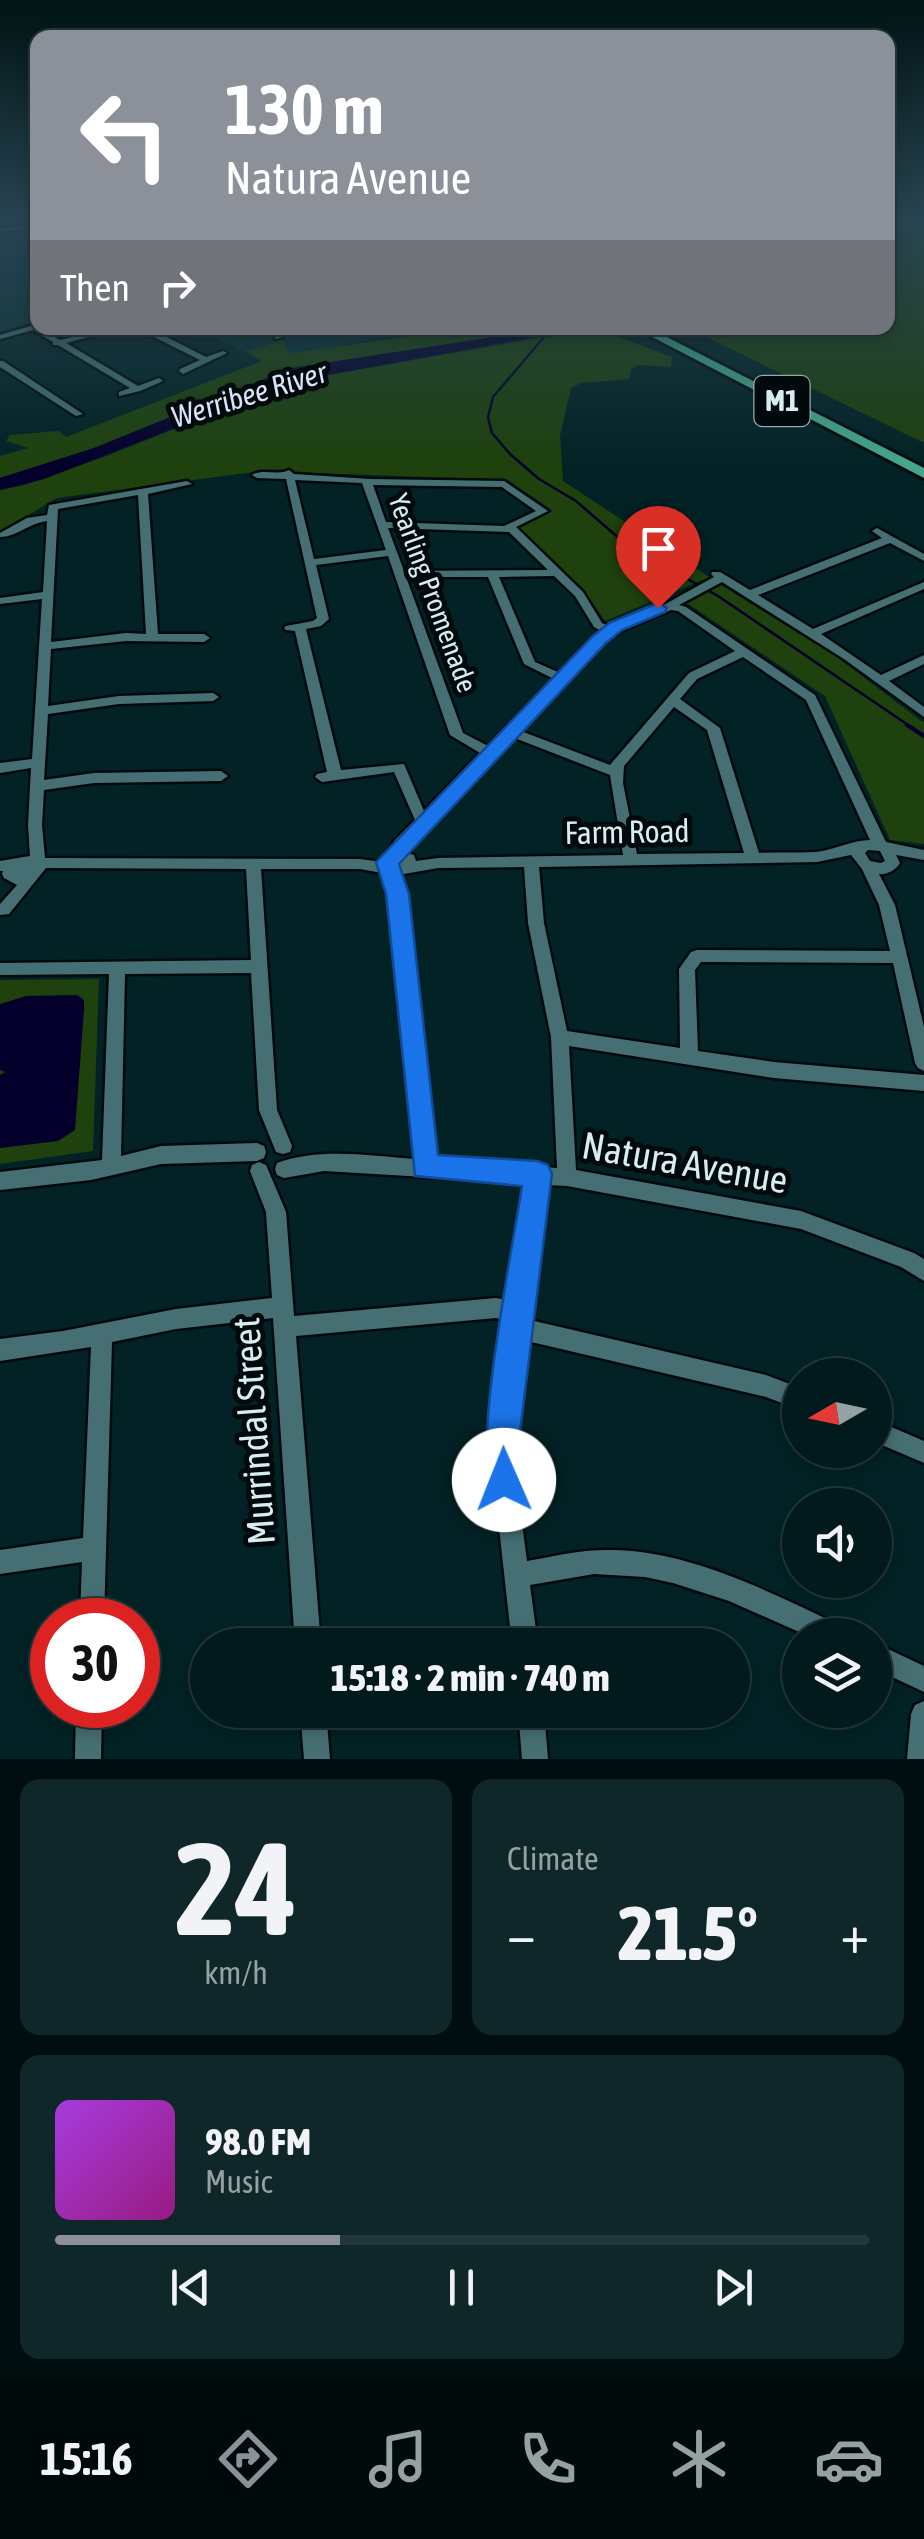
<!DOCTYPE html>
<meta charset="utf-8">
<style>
body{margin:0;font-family:"Asap Condensed",sans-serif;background:#102729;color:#f1f3f6;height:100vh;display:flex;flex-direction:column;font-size:38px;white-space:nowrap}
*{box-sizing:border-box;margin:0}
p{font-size:32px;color:#96a1a3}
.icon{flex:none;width:55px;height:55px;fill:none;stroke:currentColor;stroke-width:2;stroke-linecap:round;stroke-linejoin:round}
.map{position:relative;height:1759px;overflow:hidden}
.side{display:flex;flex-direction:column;gap:20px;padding:20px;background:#010e0f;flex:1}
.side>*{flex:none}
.guide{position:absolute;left:30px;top:30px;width:865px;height:305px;border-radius:20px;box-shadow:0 5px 15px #0003,0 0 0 2px #23383b;background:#8c9099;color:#fff;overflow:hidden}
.needle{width:65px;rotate:261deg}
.fabs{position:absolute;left:782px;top:1358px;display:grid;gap:20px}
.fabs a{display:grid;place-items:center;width:110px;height:110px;border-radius:50%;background:#021a1c;box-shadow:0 5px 15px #0003,0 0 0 2px #23383b;font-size:50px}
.speed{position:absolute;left:30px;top:1598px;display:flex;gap:20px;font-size:50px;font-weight:700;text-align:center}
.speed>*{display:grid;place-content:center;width:130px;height:130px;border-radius:50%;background:#021a1c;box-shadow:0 5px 15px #0003,0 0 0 2px #23383b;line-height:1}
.speed .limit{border:15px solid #d22;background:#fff;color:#111}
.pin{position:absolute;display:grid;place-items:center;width:85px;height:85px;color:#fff;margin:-102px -42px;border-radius:50% 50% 50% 0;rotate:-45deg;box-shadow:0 0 10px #0007}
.pin .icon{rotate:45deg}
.me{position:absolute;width:110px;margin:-55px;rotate:359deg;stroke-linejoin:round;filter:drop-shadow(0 0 8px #0008)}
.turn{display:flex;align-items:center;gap:35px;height:210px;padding:0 30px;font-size:45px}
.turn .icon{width:130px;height:130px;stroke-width:2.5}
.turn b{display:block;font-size:70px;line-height:85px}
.then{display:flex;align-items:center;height:95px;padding:0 30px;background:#0003;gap:20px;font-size:38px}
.big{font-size:75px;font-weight:800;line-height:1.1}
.side .tile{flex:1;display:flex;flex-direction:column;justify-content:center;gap:15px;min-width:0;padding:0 35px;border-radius:20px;background:#102729}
.side .dial{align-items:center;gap:0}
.dial b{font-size:130px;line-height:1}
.song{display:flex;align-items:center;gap:30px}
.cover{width:120px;height:120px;border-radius:15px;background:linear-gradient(135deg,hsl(280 70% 55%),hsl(310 70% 35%))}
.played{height:10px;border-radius:5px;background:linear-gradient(90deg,#8c9099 35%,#23383b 35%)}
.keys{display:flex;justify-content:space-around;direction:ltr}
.heat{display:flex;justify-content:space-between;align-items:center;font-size:55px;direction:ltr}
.side .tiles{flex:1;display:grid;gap:20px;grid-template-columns:1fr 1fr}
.tile:last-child{grid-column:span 2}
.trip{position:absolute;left:190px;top:1628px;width:560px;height:100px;border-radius:50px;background:#021a1c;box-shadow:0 5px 15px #0003,0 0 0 2px #23383b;font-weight:800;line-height:100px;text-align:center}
.dock{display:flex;height:160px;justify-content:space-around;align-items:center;background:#010a0b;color:#96a1a3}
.dock .icon{width:70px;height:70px}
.dock .on{color:#8c9099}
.dock b{font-size:45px;color:#f1f3f6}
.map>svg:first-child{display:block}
</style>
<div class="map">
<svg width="924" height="1759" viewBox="0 0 924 1759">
<rect width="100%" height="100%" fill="#022225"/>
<path fill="#093035" d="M 0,220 L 37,220 L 37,321 L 0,332 Z
M 195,328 L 468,328 L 377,338 L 263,361 Z"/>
<path fill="#1e410d" d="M 888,220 L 924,220 L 924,443 L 688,328 L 888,328 Z
M 468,328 L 552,328 L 292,368 L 94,448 L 0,478 L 0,456 L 28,448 L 6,441 L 10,435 L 58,431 L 66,437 L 262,361 L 247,352 L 282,340 L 290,353 Z
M 595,328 L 672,357 L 671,367 L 639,365 L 631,369 L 629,379 L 581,383 L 571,388 L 560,436 L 563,481 L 709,577 L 605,621 L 585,592 L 518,527 L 553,511 L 508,480 L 261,471 L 57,498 L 0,532 L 0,490 L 25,485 L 104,457 L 295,381 Z
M 721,585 L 837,657 L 924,723 L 924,844 L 890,840 L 825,696 L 684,601 Z
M 99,979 L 93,1151 L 0,1164 L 0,980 Z"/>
<path fill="#04002b" d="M 552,328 L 583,328 L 295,381 L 44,479 L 0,490 L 0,478 L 94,448 L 292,368 Z
M 77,995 L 84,1000 L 84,1010 L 75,1130 L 58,1141 L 0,1148 L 0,1075 L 5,1072 L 0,1070 L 0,1004 L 26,996 Z"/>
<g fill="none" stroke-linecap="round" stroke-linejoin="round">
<path stroke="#04002b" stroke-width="2.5" d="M 550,330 L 493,397 L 488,417 L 492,433 L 510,454 L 539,479 L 576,501 L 628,546 L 718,596 L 911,727"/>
<path stroke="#04002b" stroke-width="4" d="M 907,725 L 924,736"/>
<g stroke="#000a0d" stroke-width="5">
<path id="minor" d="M 38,224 L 38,228 L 0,232 L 0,228 Z
M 38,324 L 38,328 L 60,340 L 110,328 L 122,328 L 66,343 L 138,386 L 159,378 L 163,381 L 140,391 L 119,396 L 119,392 L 130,388 L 58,345 L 53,345 L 53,342 L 33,330 L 0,339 L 0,335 Z
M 126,328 L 149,328 L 206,357 L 223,351 L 227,353 L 183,374 L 179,371 L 180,369 L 200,360 L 144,332 Z
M 268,328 L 276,328 L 283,337 L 276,339 Z
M 0,361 L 3,361 L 83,414 L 76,416 L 0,367 Z
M 289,470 L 294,474 L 370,479 L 504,481 L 548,511 L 516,527 L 583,592 L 602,623 L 611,627 L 660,607 L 714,577 L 711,574 L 712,572 L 720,572 L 750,590 L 882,538 L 872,531 L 877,528 L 924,554 L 924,561 L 890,543 L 758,595 L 813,629 L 924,582 L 924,589 L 821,634 L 881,675 L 924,655 L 924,664 L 889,681 L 924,707 L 924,717 L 844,659 L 722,582 L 679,605 L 686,607 L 815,695 L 886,842 L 924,850 L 924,860 L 896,855 L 900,863 C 896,870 887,875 879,874 L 895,905 L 924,1027 L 924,1071 L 918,1068 L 915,1063 L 893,963 L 701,962 L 695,970 L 698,1051 L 774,1062 L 924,1075 L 924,1091 L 774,1078 L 569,1046 L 576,1170 L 801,1211 L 914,1253 L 924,1259 L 924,1281 L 901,1267 L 801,1229 L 567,1186 L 546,1185 L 530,1320 L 766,1375 L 800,1388 L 800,1410 L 766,1397 L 527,1341 L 513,1455 L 527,1561 C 555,1556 583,1549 612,1550 C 692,1551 771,1593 842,1626 L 845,1635 L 806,1635 L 729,1601 L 673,1583 L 645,1577 L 594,1574 L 530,1585 L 538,1645 L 512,1645 L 491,1455 L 509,1321 L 496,1318 L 296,1336 L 321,1645 L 295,1645 L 273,1318 L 176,1329 L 112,1342 L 104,1620 L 80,1620 L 82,1562 L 0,1574 L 0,1550 L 83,1538 L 91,1347 L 0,1361 L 0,1339 L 63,1331 L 176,1309 L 272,1298 L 266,1212 L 250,1171 L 252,1165 L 259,1162 L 266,1165 L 286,1212 L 294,1316 L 496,1298 L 511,1301 L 527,1183 L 324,1171 L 284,1178 L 277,1175 L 275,1169 L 277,1163 C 321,1147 370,1156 415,1159 L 391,904 L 382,873 L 360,869 L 261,869 L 277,1110 L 292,1146 L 290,1152 L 283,1154 L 276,1152 L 259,1110 L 251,973 L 125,974 L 121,1156 L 161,1146 L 257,1143 L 264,1146 L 266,1152 L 264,1158 L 257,1161 L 161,1164 L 91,1180 L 0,1190 L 0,1172 L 102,1160 L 109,974 L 0,975 L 0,963 L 251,960 L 246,869 L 46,868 L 9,914 L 0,915 L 0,904 L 17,885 L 4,878 L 2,874 L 3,871 L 0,871 L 0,861 L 30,856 L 28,825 L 31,768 L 0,773 L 0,763 L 32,759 L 42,599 L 0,604 L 0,598 L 43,592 L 47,521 C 30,523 16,537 0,537 L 0,533 L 27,518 L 47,515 L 49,505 L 187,481 L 192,484 L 148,494 L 158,634 L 204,634 L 210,638 L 204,642 L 126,641 L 51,649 L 48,706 L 119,696 L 213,693 L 219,697 L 213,701 L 119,704 L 48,714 L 44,780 L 94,773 L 221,771 L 228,776 L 221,781 L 94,783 L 44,790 L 42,825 L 45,858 L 360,859 L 381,862 L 395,840 L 415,820 L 394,772 L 322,782 L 315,777 L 317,774 L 327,772 L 295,631 L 286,630 L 284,628 L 286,626 L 313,621 L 317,618 L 286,479 L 257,478 L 252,475 C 263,468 278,476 289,470 ZM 295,480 L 362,483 L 386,550 L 314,559 ZM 373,485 L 502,487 L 536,511 L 504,526 L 386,522 ZM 138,495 L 146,634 L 126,633 L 51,642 L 58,509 ZM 388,528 L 509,532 L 548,570 L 404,571 ZM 388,556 L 450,735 L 480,753 L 424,811 L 404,764 L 341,770 L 306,629 L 321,626 L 329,619 L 316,565 ZM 554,576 L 575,596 L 594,627 L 603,632 L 560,673 L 535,662 L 499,577 ZM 406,577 L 488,577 L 524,664 L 554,679 L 488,746 L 463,733 ZM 671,610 L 678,611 L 735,651 L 689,673 L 610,765 L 518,730 L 603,643 L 621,631 ZM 743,657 L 806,700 L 870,840 C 853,840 834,850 816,852 C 797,853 777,852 759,853 L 720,728 L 680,699 L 697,679 ZM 674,707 L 707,730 L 744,853 L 637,854 L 623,783 L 624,766 ZM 512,737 L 610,775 L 623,855 L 438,858 L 416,861 L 414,855 L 403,852 ZM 868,850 L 880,851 L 885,861 L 881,863 L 870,861 L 865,853 ZM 851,855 L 862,869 L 879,905 L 890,951 L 697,950 L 691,952 L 679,969 L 680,1048 L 567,1031 L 544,923 L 539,867 L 817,862 ZM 524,867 L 528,923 L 551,1037 L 557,1168 L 434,1160 L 407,904 L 398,875 L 438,868 Z
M 875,1420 L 924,1441 L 924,1463 L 875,1442 Z
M 875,1643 L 924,1666 L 924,1692 L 875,1669 Z
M 924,1701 L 924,1759 L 907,1759 L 911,1714 L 915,1705 Z
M 76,1705 L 102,1705 L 101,1759 L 75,1759 Z
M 300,1710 L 326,1710 L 330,1759 L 304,1759 Z
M 518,1710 L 544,1710 L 548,1759 L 522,1759 Z"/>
</g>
<g stroke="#000a0d" stroke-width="6">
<path id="highway" d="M 635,328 L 649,328 L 924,468 L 924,478 Z"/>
</g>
<use href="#minor" fill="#466f74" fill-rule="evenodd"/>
<use href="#highway" fill="#44a78b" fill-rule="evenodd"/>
</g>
<linearGradient id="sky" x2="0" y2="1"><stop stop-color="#011314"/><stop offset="0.47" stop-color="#284451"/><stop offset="1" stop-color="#284451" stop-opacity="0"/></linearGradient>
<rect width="924" height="466" fill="url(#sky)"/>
<path fill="#1a73e8" stroke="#114b97" stroke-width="2.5" d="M 658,603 L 667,608 L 665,612 L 622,630 L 606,643 L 399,864 L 409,894 L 438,1155 L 538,1161 L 548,1165 L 552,1174 L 520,1432 L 521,1480 L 516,1492 L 504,1497 L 492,1492 C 472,1446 513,1247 522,1186 L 415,1176 L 386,894 L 376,862 L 593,636 L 609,623 Z"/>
<g text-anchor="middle" stroke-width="10" stroke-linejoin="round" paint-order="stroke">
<g font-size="28" fill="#d8edf0" stroke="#000a0c">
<text transform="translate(433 593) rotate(70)" y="10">Yearling Promenade</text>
</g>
<g font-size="30" font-style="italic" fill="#dde2f7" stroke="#000a0c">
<text transform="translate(249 395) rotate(-17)" y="10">Werribee River</text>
</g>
<rect fill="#000a0c" stroke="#97a9ac" stroke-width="2.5" x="754.5" y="376" width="55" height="50" rx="8"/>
<g font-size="30" font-weight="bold" fill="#d8edf0">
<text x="782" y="411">M1</text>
</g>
<g font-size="32" fill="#d8edf0" stroke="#000a0c">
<text transform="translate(627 832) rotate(-1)" y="11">Farm Road</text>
</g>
<g font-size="38" fill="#d8edf0" stroke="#000a0c">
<text transform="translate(685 1163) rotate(10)" y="13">Natura Avenue</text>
<text transform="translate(254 1431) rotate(-94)" y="13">Murrindal Street</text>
</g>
</g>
</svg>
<div class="fabs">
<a><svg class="needle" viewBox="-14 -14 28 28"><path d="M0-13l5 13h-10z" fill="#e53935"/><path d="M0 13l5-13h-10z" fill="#96a1a3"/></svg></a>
<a><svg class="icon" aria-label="sound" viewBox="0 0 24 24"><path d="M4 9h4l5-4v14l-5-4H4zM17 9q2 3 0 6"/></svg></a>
<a><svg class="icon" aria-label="layers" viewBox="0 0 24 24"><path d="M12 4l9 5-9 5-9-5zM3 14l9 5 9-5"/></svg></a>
</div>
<div class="speed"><div class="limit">30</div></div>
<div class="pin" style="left:658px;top:608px;background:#d93025"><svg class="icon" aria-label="arrive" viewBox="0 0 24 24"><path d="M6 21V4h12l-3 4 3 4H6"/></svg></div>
<svg class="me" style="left:504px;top:1480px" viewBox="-20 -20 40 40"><circle r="19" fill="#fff"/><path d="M0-13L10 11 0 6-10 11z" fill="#1a73e8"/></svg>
<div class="trip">15:18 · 2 min · 740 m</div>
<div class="guide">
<div class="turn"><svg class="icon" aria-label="left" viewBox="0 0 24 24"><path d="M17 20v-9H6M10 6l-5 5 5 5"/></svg><div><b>130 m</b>Natura Avenue</div></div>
<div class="then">Then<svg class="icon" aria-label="right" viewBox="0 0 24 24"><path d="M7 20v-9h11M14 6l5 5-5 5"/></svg></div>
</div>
</div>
<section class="side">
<div class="tiles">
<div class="tile dial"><b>24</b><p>km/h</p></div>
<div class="tile"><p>Climate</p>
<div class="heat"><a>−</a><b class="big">21.5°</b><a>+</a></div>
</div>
<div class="tile">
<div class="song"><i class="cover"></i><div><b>98.0 FM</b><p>Music</p></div></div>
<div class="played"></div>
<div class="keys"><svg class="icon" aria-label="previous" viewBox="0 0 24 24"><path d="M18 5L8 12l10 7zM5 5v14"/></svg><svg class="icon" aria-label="pause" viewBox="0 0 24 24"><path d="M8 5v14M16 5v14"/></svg><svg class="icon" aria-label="next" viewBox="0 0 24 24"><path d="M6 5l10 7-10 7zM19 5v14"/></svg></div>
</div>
</div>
</section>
<nav class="dock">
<b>15:16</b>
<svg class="icon on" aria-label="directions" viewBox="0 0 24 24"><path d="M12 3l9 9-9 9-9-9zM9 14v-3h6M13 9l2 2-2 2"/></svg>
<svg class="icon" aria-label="music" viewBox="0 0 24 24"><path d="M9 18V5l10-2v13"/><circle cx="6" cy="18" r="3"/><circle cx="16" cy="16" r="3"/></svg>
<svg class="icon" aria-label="phone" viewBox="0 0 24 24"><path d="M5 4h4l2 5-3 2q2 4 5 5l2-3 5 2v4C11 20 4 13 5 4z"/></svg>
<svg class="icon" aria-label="climate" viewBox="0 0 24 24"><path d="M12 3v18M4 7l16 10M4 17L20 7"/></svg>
<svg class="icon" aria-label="car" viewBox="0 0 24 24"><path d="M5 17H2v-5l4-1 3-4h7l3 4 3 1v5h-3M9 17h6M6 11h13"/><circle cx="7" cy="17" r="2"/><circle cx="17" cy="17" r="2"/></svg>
</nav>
